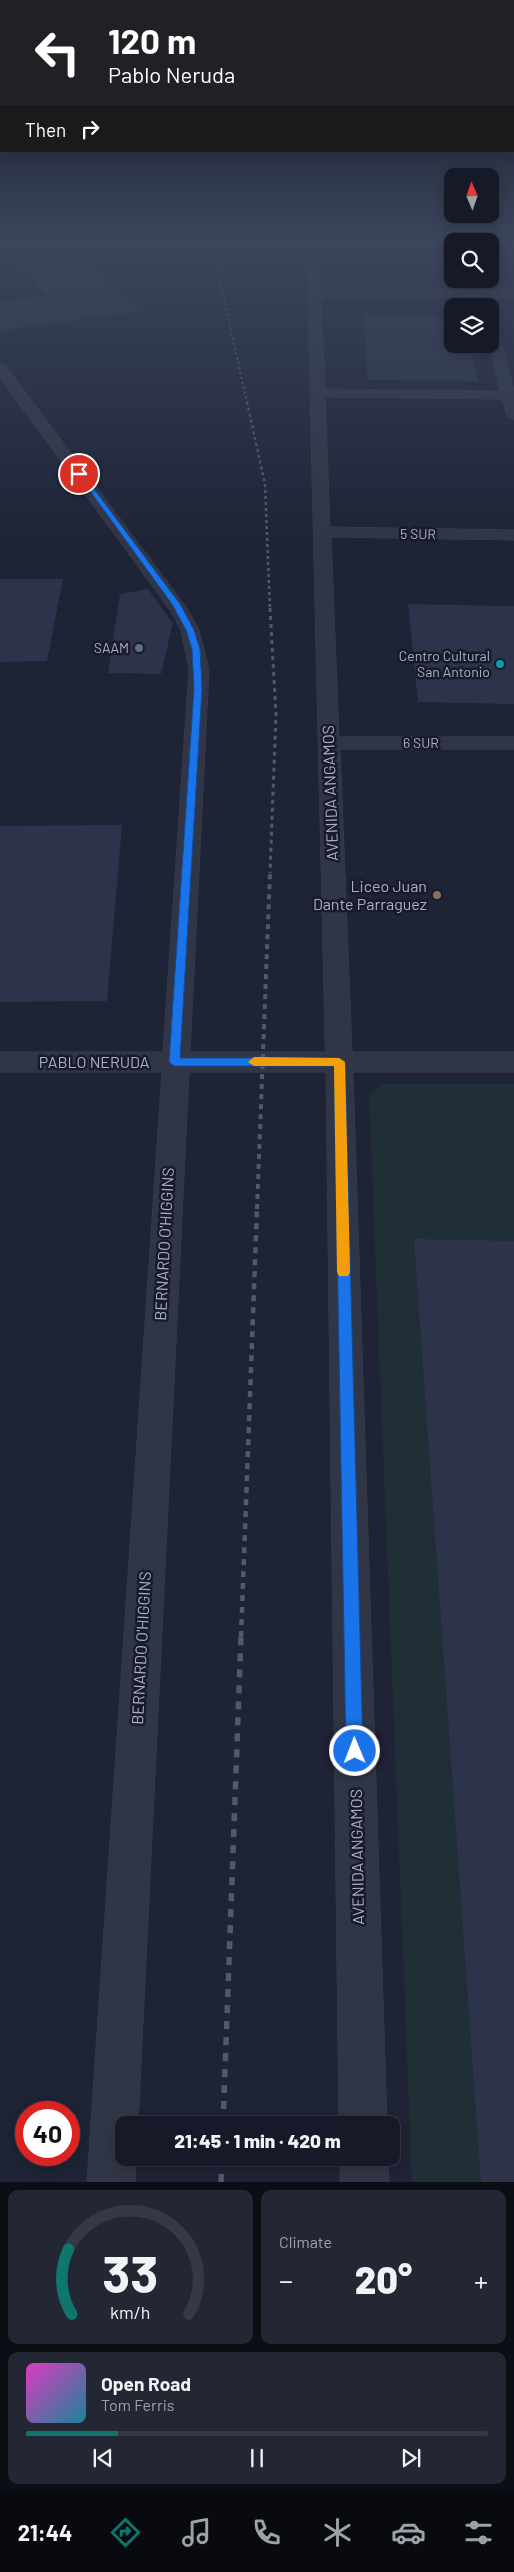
<!DOCTYPE html>
<meta charset="utf-8">
<style>
body{margin:0;font-family:Barlow,sans-serif;background:#232734;color:#f1f3f6;height:100vh;display:flex;flex-direction:column;font-size:19px;white-space:nowrap}
*{box-sizing:border-box;margin:0}
p{font-size:16px;color:#9ea1a8}
.icon{flex:none;width:28px;height:28px;fill:none;stroke:currentColor;stroke-width:2;stroke-linecap:round;stroke-linejoin:round}
.map{position:relative;height:2182px;overflow:hidden}
.drawer{display:flex;flex-direction:column;gap:8px;padding:8px;background:#0c0e16;flex:1}
.drawer>*{flex:none}
.top-card{position:absolute;left:0px;top:0px;width:515px;height:152px;box-shadow:0 2px 12px #0003,0 0 0 1px #353845;background:#202124;color:#fff;overflow:hidden}
.needle{width:32px;rotate:358deg}
.controls{position:absolute;left:444px;top:168px;display:grid;gap:10px}
.controls a{display:grid;place-items:center;width:55px;height:55px;border-radius:10px;background:#161a28;box-shadow:0 2px 12px #0003,0 0 0 1px #353845;font-size:25px}
.speed{position:absolute;left:15px;top:2101px;display:flex;gap:10px;font-size:25px;font-weight:700;text-align:center}
.speed>*{display:grid;place-content:center;width:65px;height:65px;border-radius:50%;background:#161a28;box-shadow:0 2px 12px #0003,0 0 0 1px #353845;line-height:1}
.speed .limit{border:8px solid #d22;background:#fff;color:#111}
.pin{position:absolute;display:grid;place-items:center;width:42px;height:42px;color:#fff;margin:-21px;border:2px solid #fff;border-radius:50%;box-shadow:0 1px 5px #0007}
.me{position:absolute;width:55px;margin:-28px;rotate:359deg;stroke-linejoin:round;filter:drop-shadow(0 0 4px #0008)}
.turn{display:flex;align-items:center;gap:18px;height:105px;padding:0 25px;font-size:22px}
.turn .icon{width:65px;height:65px;stroke-width:2.5}
.turn b{display:block;font-size:35px;line-height:42px}
.then{display:flex;align-items:center;height:48px;padding:0 25px;background:#0003;gap:10px;font-size:19px}
.big{font-size:38px;font-weight:800;line-height:1.1}
.drawer .card{flex:1;display:flex;flex-direction:column;justify-content:center;gap:8px;min-width:0;padding:0 18px;border-radius:10px;background:#232734}
.drawer .dial{align-items:center;gap:0}
.dial svg{height:130px;overflow:visible;fill:none;stroke:#353845;stroke-width:7;stroke-linecap:round;text-anchor:middle}
.dial text{fill:#f1f3f6;stroke:none}
.song{display:flex;align-items:center;gap:15px}
.cover{width:60px;height:60px;border-radius:8px;background:linear-gradient(135deg,hsl(310 70% 55%),hsl(190 70% 35%))}
.played{height:5px;border-radius:2px;background:linear-gradient(90deg,#0f766e 20%,#353845 20%)}
.keys{display:flex;justify-content:space-around;direction:ltr}
.heat{display:flex;justify-content:space-between;align-items:center;font-size:28px;direction:ltr}
.drawer .tiles{flex:1;display:grid;gap:8px;grid-template-columns:1fr 1fr}
.card:last-child{grid-column:span 2}
.trip{position:absolute;left:115px;top:2116px;width:285px;height:50px;border-radius:10px;background:#161a28;box-shadow:0 2px 12px #0003,0 0 0 1px #353845;font-weight:800;line-height:50px;text-align:center}
.tabs{display:flex;height:80px;justify-content:space-around;align-items:center;background:#090a10;color:#9ea1a8}
.tabs .icon{width:35px;height:35px}
.tabs .on{color:#0f766e}
.tabs b{font-size:22px;color:#f1f3f6}
.map>svg:first-child{display:block}
</style>
<div class="map">
<svg width="514" height="2182" viewBox="0 0 514 2182">
<rect width="100%" height="100%" fill="#1e2335"/>
<path fill="#202f36" d="M 381,1084 L 514,1084 L 514,2182 L 412,2182 L 369,1095 Z"/>
<path fill="#2d334a" d="M 41,240 L 66,240 L 140,311 L 0,331 L 0,302 L 47,296 L 1,245 Z
M 363,316 L 452,317 L 452,344 L 470,344 L 478,381 L 368,380 Z
M 0,579 L 63,579 L 47,661 L 0,662 Z
M 148,589 L 173,623 L 161,674 L 108,673 L 120,594 Z
M 408,604 L 514,606 L 514,704 L 418,702 Z
M 122,825 L 107,1001 L 0,1002 L 0,826 Z
M 414,1239 L 514,1241 L 514,2182 L 481,2182 Z"/>
<g fill="none" stroke-linecap="round" stroke-linejoin="round">
<g stroke="#3b3f4f" stroke-width="1">
<path id="minor" d="M 307,240 L 319,240 L 321,289 L 514,290 L 514,298 L 321,297 L 325,389 L 500,391 L 489,344 L 490,319 L 496,323 L 514,389 L 514,420 L 507,416 L 502,399 L 325,397 L 330,527 L 514,530 L 514,540 L 331,537 L 339,737 L 514,737 L 514,749 L 340,749 L 352,1052 L 514,1052 L 514,1072 L 353,1072 L 387,2125 L 339,2125 L 326,1072 L 189,1072 L 138,2125 L 124,2125 L 124,2158 L 136,2158 L 135,2182 L 87,2182 L 162,1072 L 0,1072 L 0,1052 L 163,1052 L 189,669 L 181,630 L 172,613 L 0,378 L 0,364 L 5,365 L 187,608 L 199,630 L 209,669 L 190,1052 L 325,1052 Z
M 463,240 L 475,240 L 475,241 L 464,241 Z
M 340,2158 L 388,2158 L 389,2182 L 341,2182 Z"/>
</g>
<use href="#minor" fill="#313646" fill-rule="evenodd"/>
<path stroke="#53586d" stroke-width="2" stroke-dasharray="2.5 2.5" stroke-linecap="butt" d="M 211,240 L 247,403"/>
<path stroke="#53586d" stroke-width="2.5" stroke-dasharray="3 3" stroke-linecap="butt" d="M 247,402 L 265,484 L 270,610"/>
<path stroke="#53586d" stroke-width="3" stroke-dasharray="4 4" stroke-linecap="butt" d="M 270,608 L 276,714 L 270,873"/>
<path stroke="#53586d" stroke-width="4" stroke-dasharray="5 5" stroke-linecap="butt" d="M 257,1209 L 270,872"/>
<path stroke="#53586d" stroke-width="4.5" stroke-dasharray="6 6" stroke-linecap="butt" d="M 241,1637 L 257,1208"/>
<path stroke="#53586d" stroke-width="5.5" stroke-dasharray="8 8" stroke-linecap="butt" d="M 223,2125 L 241,1636
M 221,2182 L 222,2158"/>
</g>
<linearGradient id="sky" x2="0" y2="1"><stop stop-color="#10131d"/><stop offset="0.44" stop-color="#3b455c"/><stop offset="1" stop-color="#3b455c" stop-opacity="0"/></linearGradient>
<rect width="514" height="546" fill="url(#sky)"/>
<path fill="#1a73e8" stroke="#114b97" d="M 77,473 L 82,473 L 180,604 L 194,630 L 200,649 L 202,689 L 180,1058 L 339,1058 L 345,1062 L 363,1751 L 361,1757 L 355,1759 L 349,1757 L 346,1751 L 334,1066 L 174,1066 L 169,1062 L 194,689 L 192,649 L 186,630 L 172,604 Z"/>
<path fill="#f59e0b" d="M 254,1057 L 339,1058 L 345,1062 L 350,1272 L 348,1276 L 339,1276 L 337,1272 L 334,1066 L 254,1066 L 248,1062 Z"/>
<circle fill="#5c6f8a" stroke="#171b2a" stroke-width="2" cx="139" cy="648" r="5"/>
<circle fill="#0f9aa8" stroke="#171b2a" stroke-width="2" cx="500" cy="664" r="5"/>
<circle fill="#8d6e63" stroke="#171b2a" stroke-width="2" cx="437" cy="895" r="5"/>
<g text-anchor="middle" stroke-width="5" stroke-linejoin="round" paint-order="stroke">
<g font-size="14" fill="#abafc3" stroke="#171b2a">
<text transform="translate(418 534) rotate(1)" y="5">5 SUR</text>
<text x="421" y="748">6 SUR</text>
</g>
<g font-size="14" fill="#abafc3" stroke="#171b2a" text-anchor="end">
<text x="129" y="653">SAAM</text>
<text x="490" y="661">Centro Cultural<tspan x="490" dy="16">San Antonio</tspan></text>
</g>
<g font-size="16" fill="#abafc3" stroke="#171b2a">
<text transform="translate(330 793) rotate(-92)" y="6">AVENIDA ANGAMOS</text>
<text x="94" y="1068">PABLO NERUDA</text>
<text transform="translate(164 1244) rotate(-87)" y="6">BERNARDO O'HIGGINS</text>
<text transform="translate(141 1648) rotate(-87)" y="6">BERNARDO O'HIGGINS</text>
<text transform="translate(357 1857) rotate(-91)" y="6">AVENIDA ANGAMOS</text>
</g>
<g font-size="16" fill="#abafc3" stroke="#171b2a" text-anchor="end">
<text x="427" y="892">Liceo Juan<tspan x="427" dy="18">Dante Parraguez</tspan></text>
</g>
</g>
</svg>
<div class="controls">
<a><svg class="needle" viewBox="-14 -14 28 28"><path d="M0-13l5 13h-10z" fill="#e53935"/><path d="M0 13l5-13h-10z" fill="#9ea1a8"/></svg></a>
<a><svg class="icon" aria-label="search" viewBox="0 0 24 24"><circle cx="10" cy="10" r="6"/><path d="M15 15l6 6"/></svg></a>
<a><svg class="icon" aria-label="layers" viewBox="0 0 24 24"><path d="M12 4l9 5-9 5-9-5zM3 14l9 5 9-5"/></svg></a>
</div>
<div class="speed"><div class="limit">40</div></div>
<div class="pin" style="left:79px;top:474px;background:#d93025"><svg class="icon" aria-label="arrive" viewBox="0 0 24 24"><path d="M6 21V4h12l-3 4 3 4H6"/></svg></div>
<svg class="me" style="left:355px;top:1751px" viewBox="-20 -20 40 40"><circle r="17" fill="#1a73e8" stroke="#fff" stroke-width="3"/><path d="M0-11L8 9 0 5-8 9z" fill="#fff"/></svg>
<div class="trip">21:45 · 1 min · 420 m</div>
<div class="top-card">
<div class="turn"><svg class="icon" aria-label="left" viewBox="0 0 24 24"><path d="M17 20v-9H6M10 6l-5 5 5 5"/></svg><div><b>120 m</b>Pablo Neruda</div></div>
<div class="then">Then<svg class="icon" aria-label="right" viewBox="0 0 24 24"><path d="M7 20v-9h11M14 6l5 5-5 5"/></svg></div>
</div>
</div>
<section class="drawer">
<div class="tiles">
<div class="card dial"><svg viewBox="0 0 100 80">
<path d="M14 69A42 42 0 1 1 86 69"/>
<path d="M14 69A42 42 0 0 1 12 29" stroke="#0f766e"/>
<text x="50" y="56" font-size="32" font-weight="700">33</text>
<text x="50" y="72" font-size="11">km/h</text>
</svg></div>
<div class="card"><p>Climate</p>
<div class="heat"><a>−</a><b class="big">20°</b><a>+</a></div>
</div>
<div class="card">
<div class="song"><i class="cover"></i><div><b>Open Road</b><p>Tom Ferris</p></div></div>
<div class="played"></div>
<div class="keys"><svg class="icon" aria-label="previous" viewBox="0 0 24 24"><path d="M18 5L8 12l10 7zM5 5v14"/></svg><svg class="icon" aria-label="pause" viewBox="0 0 24 24"><path d="M8 5v14M16 5v14"/></svg><svg class="icon" aria-label="next" viewBox="0 0 24 24"><path d="M6 5l10 7-10 7zM19 5v14"/></svg></div>
</div>
</div>
</section>
<nav class="tabs">
<b>21:44</b>
<svg class="icon on" aria-label="directions" viewBox="0 0 24 24"><path d="M12 3l9 9-9 9-9-9zM9 14v-3h6M13 9l2 2-2 2"/></svg>
<svg class="icon" aria-label="music" viewBox="0 0 24 24"><path d="M9 18V5l10-2v13"/><circle cx="6" cy="18" r="3"/><circle cx="16" cy="16" r="3"/></svg>
<svg class="icon" aria-label="phone" viewBox="0 0 24 24"><path d="M5 4h4l2 5-3 2q2 4 5 5l2-3 5 2v4C11 20 4 13 5 4z"/></svg>
<svg class="icon" aria-label="climate" viewBox="0 0 24 24"><path d="M12 3v18M4 7l16 10M4 17L20 7"/></svg>
<svg class="icon" aria-label="car" viewBox="0 0 24 24"><path d="M5 17H2v-5l4-1 3-4h7l3 4 3 1v5h-3M9 17h6M6 11h13"/><circle cx="7" cy="17" r="2"/><circle cx="17" cy="17" r="2"/></svg>
<svg class="icon" aria-label="filters" viewBox="0 0 24 24"><path d="M4 7h16M4 17h16"/><circle cx="9" cy="7" r="2"/><circle cx="15" cy="17" r="2"/></svg>
</nav>
